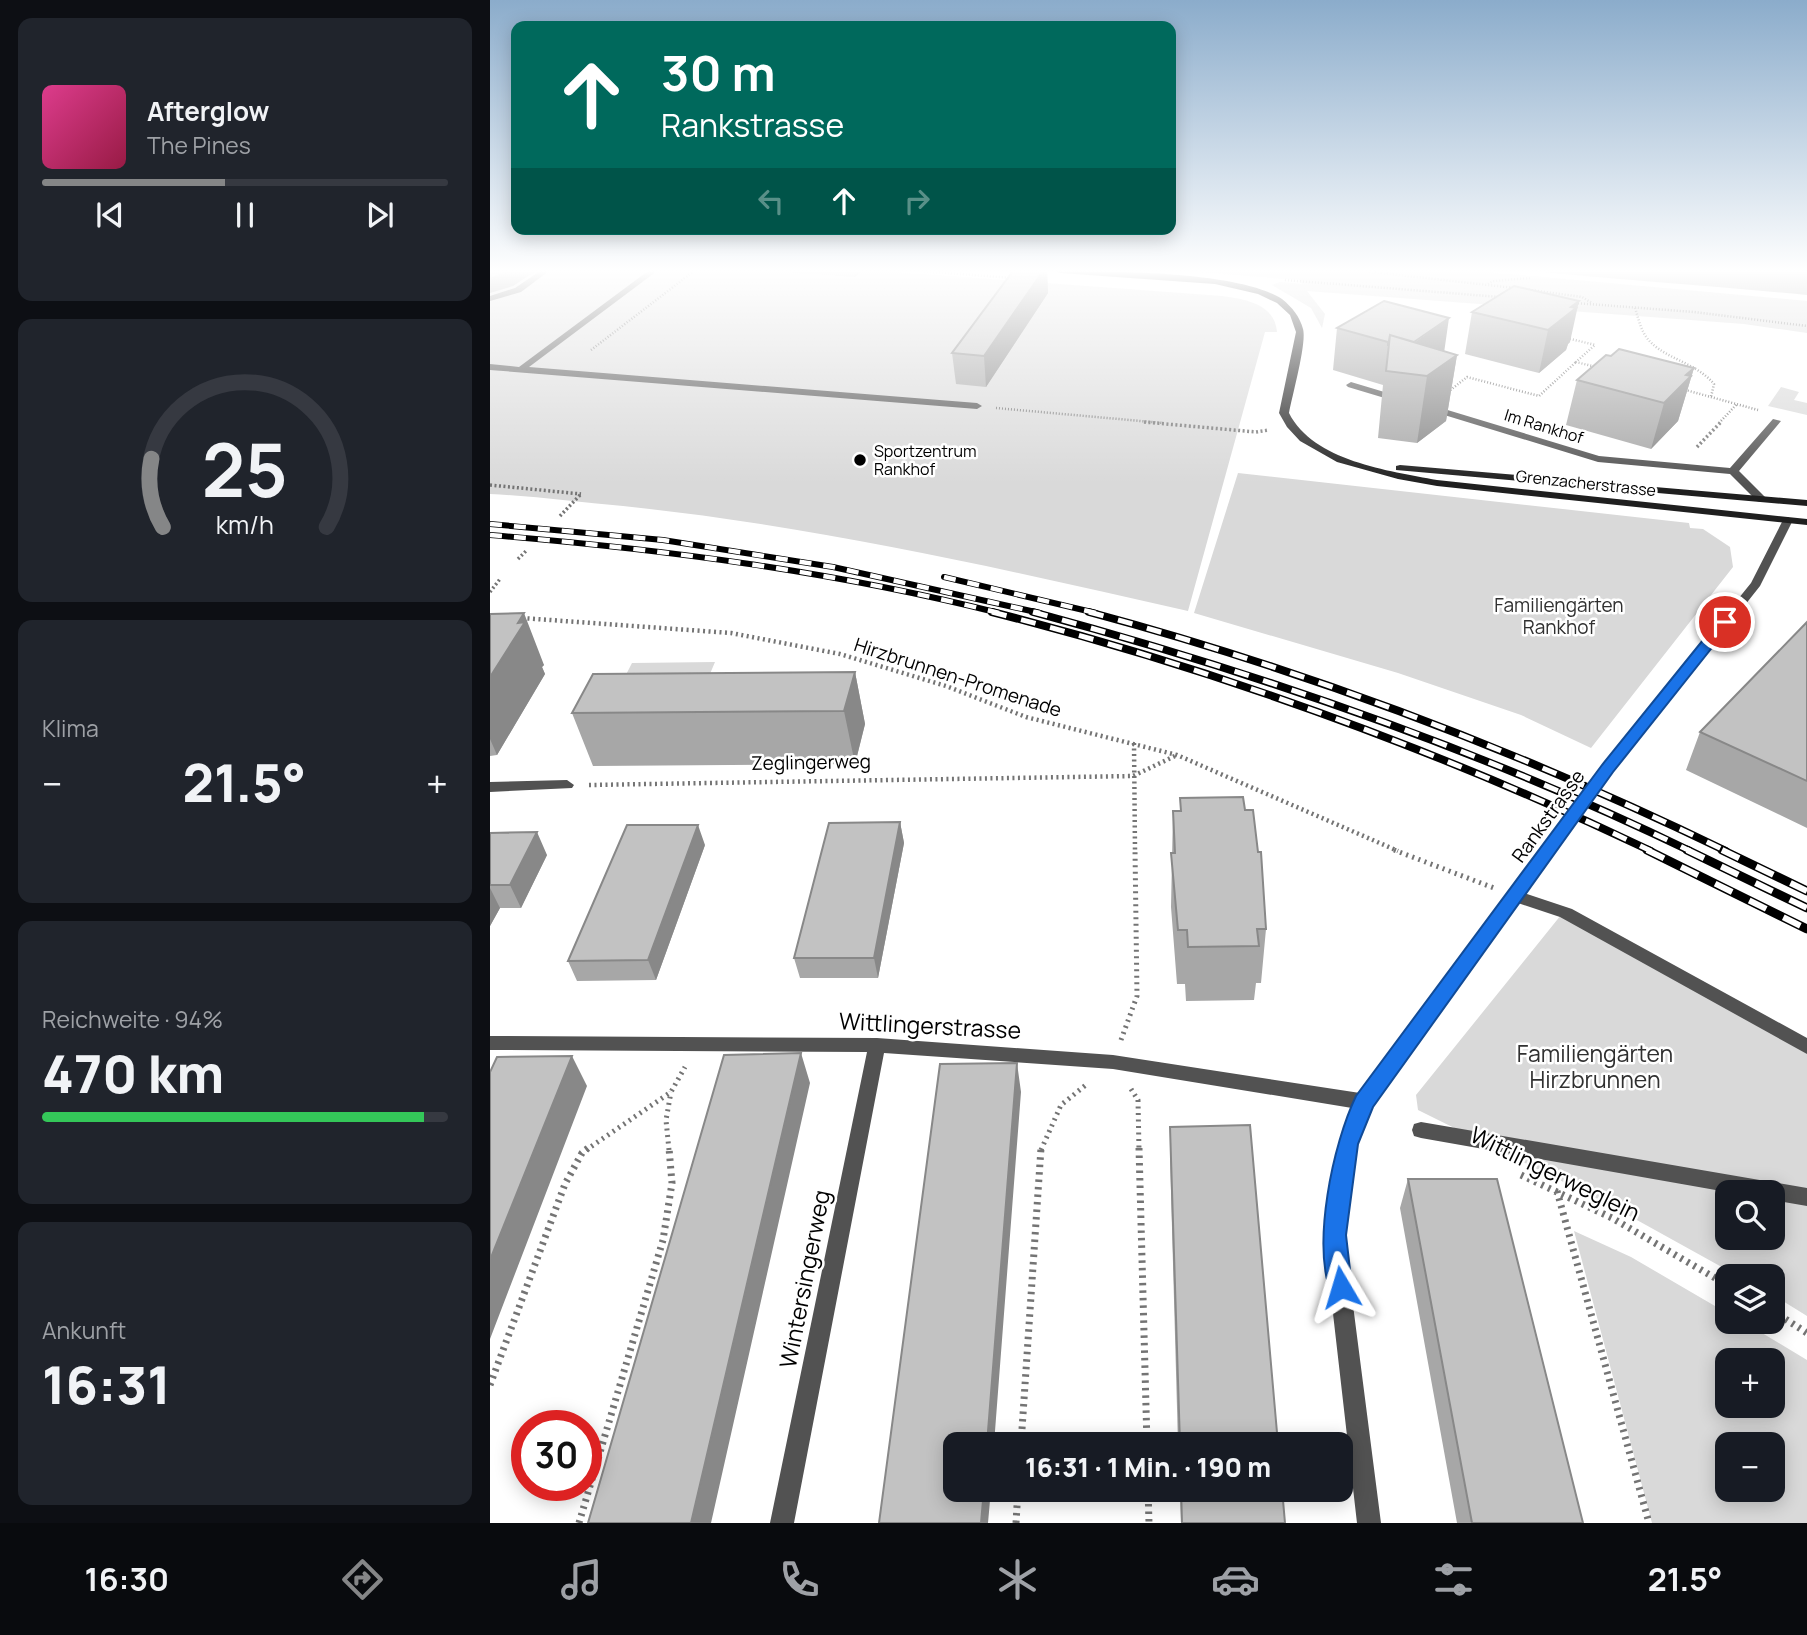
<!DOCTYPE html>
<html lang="de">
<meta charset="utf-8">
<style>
body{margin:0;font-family:Manrope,sans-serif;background:#20242c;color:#f1f3f6;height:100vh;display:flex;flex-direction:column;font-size:26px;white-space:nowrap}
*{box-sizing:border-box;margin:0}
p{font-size:23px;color:#9ea1a6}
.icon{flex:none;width:38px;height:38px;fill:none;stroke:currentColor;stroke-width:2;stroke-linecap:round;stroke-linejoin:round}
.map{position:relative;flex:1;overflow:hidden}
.details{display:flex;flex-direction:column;gap:18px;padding:18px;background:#0d0f14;width:490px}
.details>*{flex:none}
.banner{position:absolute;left:21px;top:21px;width:665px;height:214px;border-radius:14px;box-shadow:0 4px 18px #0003;background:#00695c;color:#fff;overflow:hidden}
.buttons{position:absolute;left:1225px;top:1180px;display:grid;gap:14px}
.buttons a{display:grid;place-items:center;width:70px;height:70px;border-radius:14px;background:#171b24;box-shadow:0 4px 18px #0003;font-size:35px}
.speed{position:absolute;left:21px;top:1410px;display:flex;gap:14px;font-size:35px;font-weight:700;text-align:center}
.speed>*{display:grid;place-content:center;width:91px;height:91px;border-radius:50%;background:#171b24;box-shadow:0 4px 18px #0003;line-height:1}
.speed .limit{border:10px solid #d22;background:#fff;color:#111}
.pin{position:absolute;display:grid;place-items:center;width:60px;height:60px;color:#fff;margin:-30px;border:4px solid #fff;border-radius:50%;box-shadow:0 2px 7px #0007}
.me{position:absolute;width:77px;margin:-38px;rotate:353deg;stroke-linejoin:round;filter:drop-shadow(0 0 5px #0008)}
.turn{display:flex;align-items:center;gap:24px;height:147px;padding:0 35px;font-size:32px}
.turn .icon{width:91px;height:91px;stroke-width:2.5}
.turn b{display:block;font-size:49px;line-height:60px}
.lanes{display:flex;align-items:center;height:66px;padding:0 35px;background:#0003;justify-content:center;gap:35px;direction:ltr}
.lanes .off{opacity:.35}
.big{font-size:52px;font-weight:800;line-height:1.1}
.details .tile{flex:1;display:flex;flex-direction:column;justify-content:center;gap:10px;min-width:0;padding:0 24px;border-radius:14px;background:#20242c}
.details .dial{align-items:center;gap:0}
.dial svg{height:182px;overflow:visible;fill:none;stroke:#363941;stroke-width:7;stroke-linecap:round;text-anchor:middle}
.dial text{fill:#f1f3f6;stroke:none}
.song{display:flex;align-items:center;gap:21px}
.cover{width:84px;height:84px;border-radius:10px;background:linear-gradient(135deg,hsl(330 70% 55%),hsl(340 70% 35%))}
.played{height:7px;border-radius:4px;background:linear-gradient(90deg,#858687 45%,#363941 45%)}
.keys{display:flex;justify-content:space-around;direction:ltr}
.heat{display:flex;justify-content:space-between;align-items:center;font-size:38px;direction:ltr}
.charge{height:10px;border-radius:5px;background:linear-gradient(90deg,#34c759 94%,#363941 0)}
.trip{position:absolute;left:453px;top:1432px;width:410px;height:70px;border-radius:14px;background:#171b24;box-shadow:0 4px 18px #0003;font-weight:800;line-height:70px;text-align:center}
.tabs{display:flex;height:112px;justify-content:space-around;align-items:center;background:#090b0e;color:#9ea1a6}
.tabs .icon{width:49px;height:49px}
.tabs .on{color:#858687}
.tabs b{font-size:32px;color:#f1f3f6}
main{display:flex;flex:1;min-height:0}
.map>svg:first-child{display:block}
</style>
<main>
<section class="details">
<div class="tile">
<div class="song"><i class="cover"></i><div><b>Afterglow</b><p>The Pines</p></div></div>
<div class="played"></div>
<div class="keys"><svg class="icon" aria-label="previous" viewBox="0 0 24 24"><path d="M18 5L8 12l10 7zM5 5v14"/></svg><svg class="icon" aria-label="pause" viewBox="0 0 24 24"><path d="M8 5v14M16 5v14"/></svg><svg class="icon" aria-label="next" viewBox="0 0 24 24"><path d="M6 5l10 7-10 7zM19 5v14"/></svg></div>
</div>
<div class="tile dial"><svg viewBox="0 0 100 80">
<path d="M14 69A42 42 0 1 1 86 69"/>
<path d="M14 69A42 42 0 0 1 9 39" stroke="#858687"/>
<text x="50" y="56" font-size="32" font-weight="700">25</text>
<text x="50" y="72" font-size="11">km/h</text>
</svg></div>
<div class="tile"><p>Klima</p>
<div class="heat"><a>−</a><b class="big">21.5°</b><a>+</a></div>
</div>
<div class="tile"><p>Reichweite · 94%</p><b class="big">470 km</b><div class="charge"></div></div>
<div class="tile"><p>Ankunft</p><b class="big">16:31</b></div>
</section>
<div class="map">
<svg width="1317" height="1523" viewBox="0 0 1317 1523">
<rect width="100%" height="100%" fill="#fff"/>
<path fill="#d9d9d9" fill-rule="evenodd" d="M 0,271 L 392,271 L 732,296 C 755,299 785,304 787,332 L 775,332 L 698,611 C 510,568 324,526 133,506 C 88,502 44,496 0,494 Z
M 693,271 L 986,271 L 1317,301 L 1317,333 L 1254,324 L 817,291 L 835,314 L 832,328 L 821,308 L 782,285 L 790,282 L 812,284 L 810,280 Z
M 1291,387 L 1309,392 L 1304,400 L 1317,403 L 1317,415 L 1278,406 Z
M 748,473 L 1199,523 L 1200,528 L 1213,529 L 1240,547 L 1243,567 L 1101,748 L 1031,715 L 908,673 L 704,613 Z
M 225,662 L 211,695 L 125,696 L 142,663 Z
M 1071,915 L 1317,1052 L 1317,1316 L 1283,1295 L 1283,1276 L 1248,1276 L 1118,1204 L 928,1110 L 926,1095 ZM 1237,1192 L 1283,1192 L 1283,1237 L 1237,1237 Z
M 1084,1231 L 1141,1257 L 1237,1313 L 1237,1321 L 1252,1321 L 1317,1360 L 1317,1523 L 1162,1523 ZM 1237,1360 L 1283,1360 L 1283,1405 L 1237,1405 ZM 1237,1444 L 1283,1444 L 1283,1489 L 1237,1489 Z"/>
<path fill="#a0a0a0" d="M 1042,271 L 1317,271 L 1317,295 C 1225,286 1133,280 1042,271 Z"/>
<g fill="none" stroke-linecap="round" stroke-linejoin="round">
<path stroke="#747474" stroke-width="2.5" stroke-dasharray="1 2" stroke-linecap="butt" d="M 431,271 L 524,278
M 873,271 L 1025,288
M 795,280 L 1010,297
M 998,284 L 1003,281 L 1041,278
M 1033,289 L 1092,297 L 1102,303
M 1085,303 L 1204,312 L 1317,326
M 1145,308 C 1148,317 1150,327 1155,335 C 1169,358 1205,361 1224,384 L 1221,397
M 1077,338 L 1105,345 L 1086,362 L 1106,367
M 101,350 L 204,271
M 1192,389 L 1268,410
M 958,392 L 977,377 L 1049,396 L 1086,362
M 506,408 L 673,423
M 1229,423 L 1247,404"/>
<path stroke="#747474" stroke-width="3.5" stroke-dasharray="2 2.5" stroke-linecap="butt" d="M 654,422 L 766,432 L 779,430
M 1207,447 L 1231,422
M 0,485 L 91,494
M 70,516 L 91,494
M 28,559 L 36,551
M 0,592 L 10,579"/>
<path stroke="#747474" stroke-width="4.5" stroke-dasharray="2 3.5" stroke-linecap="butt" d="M 32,618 L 241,633 L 350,654 L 456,686 L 536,717 L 687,755 L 908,851
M 644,743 L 645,851
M 99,785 L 643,776 L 687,755"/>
<path stroke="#747474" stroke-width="5" stroke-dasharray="2 4.5" stroke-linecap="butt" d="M 904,850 L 1004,888
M 631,1040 L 647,996 L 645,850
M 641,1089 L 648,1100 L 649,1150
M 96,1150 L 181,1092 L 195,1067
M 179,1150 L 176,1120 L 181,1092
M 551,1150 L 571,1105 L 597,1084"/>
<path stroke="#747474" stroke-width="7" stroke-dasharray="2.5 5" stroke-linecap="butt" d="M 649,1148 L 657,1444
M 1031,1175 L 1122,1218 L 1237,1285
M 1067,1191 L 1159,1523
M 1283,1311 L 1317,1333
M 0,1385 L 75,1184 L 92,1153 L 98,1148
M 531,1444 L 551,1148
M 658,1489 L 659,1523
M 89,1523 L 173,1240 L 182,1183 L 179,1148
M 526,1523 L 528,1489"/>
<path fill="#525252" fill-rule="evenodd" d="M 50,271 L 59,271 L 31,292 L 0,301 L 0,296 L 25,288 Z
M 158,271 L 167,271 L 39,367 L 487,403 L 492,406 L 487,409 L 0,370 L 0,364 L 29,367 Z
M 1025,890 L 1082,909 L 1317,1038 L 1317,1054 L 1070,917 L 1019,900 L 1017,896 L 1019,892 Z
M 931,1122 L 1317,1188 L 1317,1206 L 1283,1200 L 1283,1192 L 1237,1192 L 931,1138 L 924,1136 L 922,1130 L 924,1124 Z"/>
<path fill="#525252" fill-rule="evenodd" d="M 861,382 L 911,397 L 913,399 L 908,402 L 858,387 L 856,385 Z
M 941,405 L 1109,456 L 1240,468 L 1283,419 L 1291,421 L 1249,471 L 1275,497 L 1276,499 L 1271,502 L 1267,501 L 1240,474 L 1108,462 L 938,410 L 938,406 Z
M 1298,517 L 1303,520 L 1270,586 L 1123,772 L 882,1106 L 867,1144 L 854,1235 L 891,1523 L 867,1523 L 834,1235 L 849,1144 L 862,1108 L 623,1069 L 394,1053 L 304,1523 L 280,1523 L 377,1052 L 0,1050 L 0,1036 L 387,1038 L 623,1055 L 870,1093 L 1113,766 L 1261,583 L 1293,520 Z
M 77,780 L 84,785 L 82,788 L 0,792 L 0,782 Z"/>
<path fill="#1f1f1f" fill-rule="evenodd" d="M 566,271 C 620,271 749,271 792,299 C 802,307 810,317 813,329 C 817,343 802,396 799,413 C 823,461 899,471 947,480 L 1317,519 L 1317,525 L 947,486 L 908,479 L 847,462 L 810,441 L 797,427 L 789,413 L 806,332 L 800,315 L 787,303 L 768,294 L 725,284 L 570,273 Z
M 910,465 L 1317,500 L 1317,506 L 906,470 L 906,466 Z"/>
<g stroke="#000" stroke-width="6">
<path id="rail-far2" d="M 0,524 L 173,540 L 343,567 L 550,613
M 0,535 C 171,549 342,571 509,613
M 454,577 L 606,613"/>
</g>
<g stroke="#000" stroke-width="8">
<path id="rail-far1" d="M 502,612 C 729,670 949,750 1161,851
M 543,612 C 769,673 990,749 1200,851
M 599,612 C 819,671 1032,752 1236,851"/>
</g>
<g stroke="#000" stroke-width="9">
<path id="rail" d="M 1157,850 L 1317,929
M 1197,850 L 1317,908
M 1232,850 L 1317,891"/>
</g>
<use href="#rail-far2" stroke="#fff" stroke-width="4.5" stroke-dasharray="12" stroke-linecap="butt"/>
<use href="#rail-far1" stroke="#fff" stroke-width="5" stroke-dasharray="15" stroke-linecap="butt"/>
<use href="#rail" stroke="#fff" stroke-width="6" stroke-dasharray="19" stroke-linecap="butt"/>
</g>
<path fill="#a7a7a7" d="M 279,271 L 371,271 L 365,277 Z
M 523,271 L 557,271 L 558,293 L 496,387 L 466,384 L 462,353 Z
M 1024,286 L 1080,342 L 1078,344 L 1076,350 L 1049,373 L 975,354 L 982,312 Z
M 847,328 L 954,351 L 967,355 L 956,421 L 927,443 L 888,438 L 893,385 L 843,370 Z
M 1204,368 L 1188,421 L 1161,449 L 1076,425 L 1087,380 Z
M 0,614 L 54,665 L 52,667 L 55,674 L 7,755 L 0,756 Z
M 1317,622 L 1317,828 L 1196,770 L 1210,732 Z
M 365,672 L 375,724 L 365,764 L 103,766 L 82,713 Z
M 690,798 L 776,929 L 771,983 L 766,983 L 764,1000 L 696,1001 L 695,984 L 687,984 L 681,907 L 683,811 L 690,811 Z
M 410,822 L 414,843 L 388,978 L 310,978 L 304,958 Z
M 0,833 L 57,855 L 31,908 L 10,908 L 0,926 Z
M 215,845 L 166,980 L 87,981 L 78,961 Z
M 680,1127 L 788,1444 L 688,1444 L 680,1156 Z
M 918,1179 L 1093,1523 L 967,1523 L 910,1208 Z
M 690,1489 L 792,1489 L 795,1523 L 691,1523 Z"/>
<path fill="#888" d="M 21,271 L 46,271 L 23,286 L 0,293 L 0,279 Z
M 364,271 L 371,271 L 365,277 Z
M 553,271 L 557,271 L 558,293 L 496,387 L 494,356 Z
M 1089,301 L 1080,342 L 1078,344 L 1076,350 L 1049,373 L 1058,330 L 1081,307 Z
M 959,318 L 953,360 L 914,350 Z
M 967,355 L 956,421 L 927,443 L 937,376 Z
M 1204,368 L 1188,421 L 1161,449 L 1174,403 L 1196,375 Z
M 34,613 L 54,665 L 52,667 L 55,674 L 7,755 L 0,739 L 0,677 Z
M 365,672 L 375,724 L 365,764 L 354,711 Z
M 410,822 L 414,843 L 388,978 L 384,958 Z
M 208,825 L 215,845 L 166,980 L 158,960 Z
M 47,832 L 57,855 L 31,908 L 20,885 Z
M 0,888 L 10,908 L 0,926 Z
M 311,1053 L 320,1083 L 221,1523 L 201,1523 Z
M 82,1056 L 97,1086 L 0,1339 L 0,1260 Z
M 527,1063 L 531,1092 L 504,1444 L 497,1444 Z
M 494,1489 L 501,1489 L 498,1523 L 491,1523 Z"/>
<path fill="#c2c2c2" stroke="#888" stroke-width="2" d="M 0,271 L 21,271 L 0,279 Z
M 523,271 L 553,271 L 494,356 L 462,353 Z
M 1024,286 L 1089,301 L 1081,307 L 1086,308 L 1058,330 L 982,312 Z
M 894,301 L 959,318 L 924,342 L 900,335 L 898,346 L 898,342 L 847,328 Z
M 900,335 L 967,355 L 937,376 L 896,371 Z
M 1129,349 L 1204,368 L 1196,375 L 1201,376 L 1174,403 L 1087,380 L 1116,355 L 1121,356 Z
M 34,613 L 28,623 L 35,622 L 0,677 L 0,614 Z
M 1317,622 L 1317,781 L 1210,732 Z
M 365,672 L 354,711 L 82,713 L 103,674 Z
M 753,797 L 755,810 L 763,810 L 768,852 L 771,852 L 776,929 L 767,929 L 769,946 L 698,947 L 697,930 L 688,930 L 681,853 L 685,853 L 683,811 L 691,811 L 690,798 Z
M 410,822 L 384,958 L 304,958 L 339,823 Z
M 137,825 L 208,825 L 158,960 L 78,961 Z
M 47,832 L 20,885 L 0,885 L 0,833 Z
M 311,1053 L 201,1523 L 98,1523 L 234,1055 Z
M 82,1056 L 0,1260 L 0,1072 L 7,1057 Z
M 527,1063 L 497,1444 L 466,1444 L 466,1489 L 494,1489 L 491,1523 L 389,1523 L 450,1064 Z
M 760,1125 L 788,1444 L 690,1444 L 680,1127 Z
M 918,1179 L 1007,1179 L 1093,1523 L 982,1523 Z
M 691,1489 L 792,1489 L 795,1523 L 692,1523 Z"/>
<linearGradient id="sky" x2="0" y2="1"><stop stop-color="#8baccb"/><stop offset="0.56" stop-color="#fff"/><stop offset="1" stop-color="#fff" stop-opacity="0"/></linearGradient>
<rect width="1317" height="484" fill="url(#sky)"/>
<path fill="#1a73e8" stroke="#114b97" stroke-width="2" d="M 1235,618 L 1240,619 L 1240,625 L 1123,772 L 883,1107 L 868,1144 L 856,1235 L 862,1287 L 859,1296 L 851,1299 L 842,1296 C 821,1245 843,1144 866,1096 L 1112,765 L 1230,619 Z"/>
<circle fill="#000" stroke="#fff" stroke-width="2.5" cx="370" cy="460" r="7"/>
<g text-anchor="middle" stroke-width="5" stroke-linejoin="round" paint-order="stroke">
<g font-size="16" fill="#000" stroke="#fff">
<text transform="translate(1054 426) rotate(17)" y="6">Im Rankhof</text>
<text transform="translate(1096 483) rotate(6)" y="6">Grenzacherstrasse</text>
</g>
<g font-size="16" fill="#000" stroke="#fff" text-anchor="start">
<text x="384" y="457">Sportzentrum<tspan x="384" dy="18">Rankhof</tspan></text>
</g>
<g font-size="19" fill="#303030" stroke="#fff">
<text x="1069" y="612">Familiengärten<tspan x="1069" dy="22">Rankhof</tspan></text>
</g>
<g font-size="19" fill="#000" stroke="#fff">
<text transform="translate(468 677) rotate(18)" y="7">Hirzbrunnen-Promenade</text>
<text transform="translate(321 762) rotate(-1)" y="7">Zeglingerweg</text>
<text transform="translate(1058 816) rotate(-54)" y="7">Rankstrasse</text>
</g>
<g font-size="23" fill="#000" stroke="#fff">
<text transform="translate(440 1026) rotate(3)" y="8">Wittlingerstrasse</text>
<text transform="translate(1065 1174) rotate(26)" y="8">Wittlingerweglein</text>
<text transform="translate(315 1279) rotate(-79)" y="8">Wintersingerweg</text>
</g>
<g font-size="23" fill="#303030" stroke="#fff">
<text x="1105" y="1062">Familiengärten<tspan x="1105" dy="26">Hirzbrunnen</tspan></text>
</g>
</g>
</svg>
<div class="buttons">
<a><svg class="icon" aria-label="search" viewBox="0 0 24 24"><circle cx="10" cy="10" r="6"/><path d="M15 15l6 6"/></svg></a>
<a><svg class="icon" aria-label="layers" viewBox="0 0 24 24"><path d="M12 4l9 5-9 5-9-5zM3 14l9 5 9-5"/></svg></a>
<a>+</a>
<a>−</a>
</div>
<div class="speed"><div class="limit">30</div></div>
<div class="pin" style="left:1235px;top:622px;background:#d93025"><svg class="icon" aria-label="arrive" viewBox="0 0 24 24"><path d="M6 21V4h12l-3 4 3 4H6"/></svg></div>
<svg class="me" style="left:851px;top:1287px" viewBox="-20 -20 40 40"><path d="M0-17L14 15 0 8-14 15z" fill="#1a73e8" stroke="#fff" stroke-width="4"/></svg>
<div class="trip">16:31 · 1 Min. · 190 m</div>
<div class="banner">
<div class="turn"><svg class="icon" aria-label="ahead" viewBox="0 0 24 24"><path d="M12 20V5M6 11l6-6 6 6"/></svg><div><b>30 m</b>Rankstrasse</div></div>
<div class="lanes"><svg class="icon off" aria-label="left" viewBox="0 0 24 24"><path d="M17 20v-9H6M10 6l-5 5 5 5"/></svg><svg class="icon" aria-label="ahead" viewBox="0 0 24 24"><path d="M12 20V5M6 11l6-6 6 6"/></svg><svg class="icon off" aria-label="right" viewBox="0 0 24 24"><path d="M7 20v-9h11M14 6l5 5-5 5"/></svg></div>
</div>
</div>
</main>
<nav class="tabs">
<b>16:30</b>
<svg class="icon on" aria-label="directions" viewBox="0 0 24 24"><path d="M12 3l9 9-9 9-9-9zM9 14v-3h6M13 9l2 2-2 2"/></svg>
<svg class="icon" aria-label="music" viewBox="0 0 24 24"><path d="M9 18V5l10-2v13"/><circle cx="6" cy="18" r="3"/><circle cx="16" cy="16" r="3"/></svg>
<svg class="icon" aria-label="phone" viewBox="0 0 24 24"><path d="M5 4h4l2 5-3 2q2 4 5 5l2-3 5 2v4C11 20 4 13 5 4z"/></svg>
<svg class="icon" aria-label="climate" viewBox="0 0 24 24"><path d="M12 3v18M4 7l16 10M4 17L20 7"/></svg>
<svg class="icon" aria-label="car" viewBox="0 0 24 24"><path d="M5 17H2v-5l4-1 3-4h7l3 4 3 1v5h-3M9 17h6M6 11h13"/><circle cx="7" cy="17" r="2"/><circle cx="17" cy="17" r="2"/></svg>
<svg class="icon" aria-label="filters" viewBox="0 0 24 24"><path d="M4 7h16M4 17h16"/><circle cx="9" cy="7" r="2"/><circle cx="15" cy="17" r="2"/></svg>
<b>21.5°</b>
</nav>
